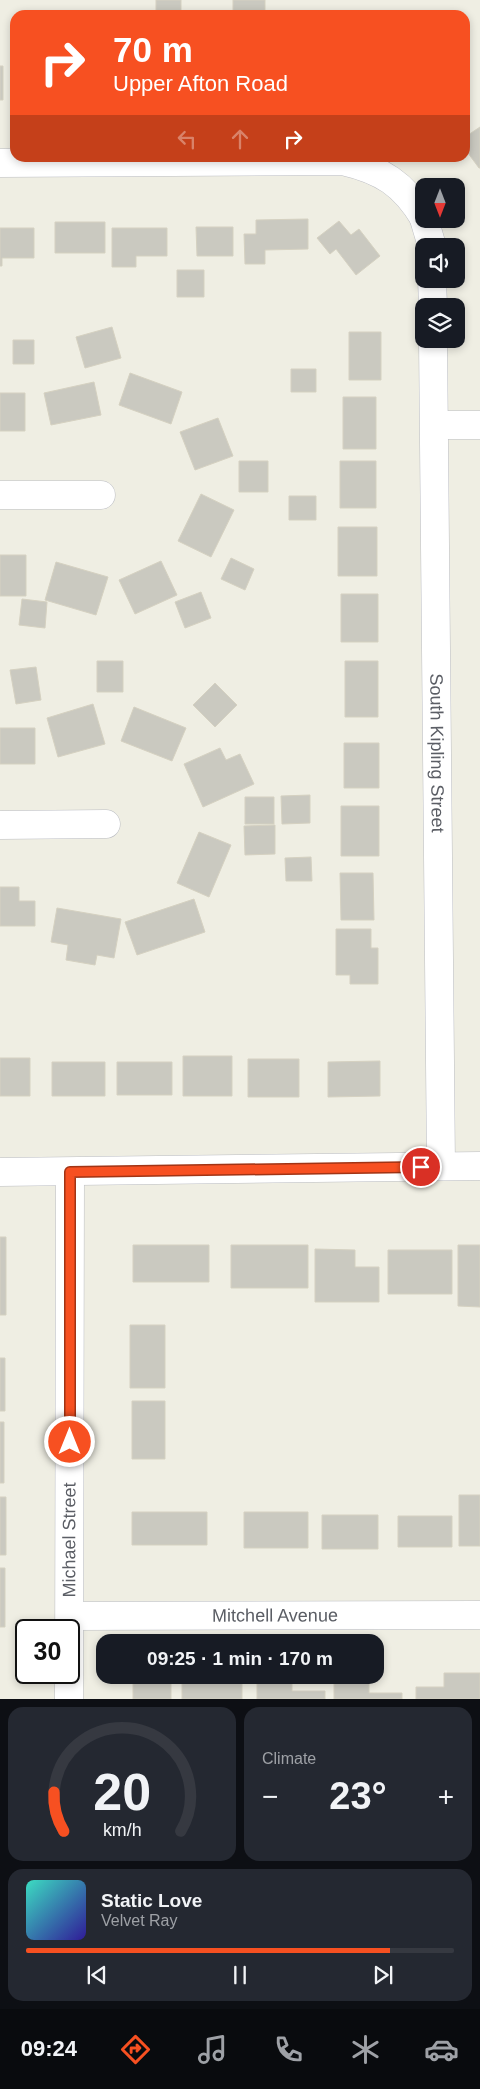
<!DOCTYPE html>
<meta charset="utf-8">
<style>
body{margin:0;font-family:Arial,sans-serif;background:#242831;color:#f1f3f6;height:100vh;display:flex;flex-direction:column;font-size:19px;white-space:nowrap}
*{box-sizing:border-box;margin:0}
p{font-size:16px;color:#9ea1a6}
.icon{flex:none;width:28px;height:28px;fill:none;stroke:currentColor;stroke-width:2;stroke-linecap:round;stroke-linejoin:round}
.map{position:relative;height:1699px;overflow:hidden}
.panel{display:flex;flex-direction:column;gap:8px;padding:8px;background:#0d0f14;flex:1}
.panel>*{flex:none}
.banner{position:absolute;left:10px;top:10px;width:460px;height:152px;border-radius:15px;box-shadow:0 2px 8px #0003;background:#f75021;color:#fff;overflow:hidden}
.needle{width:32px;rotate:180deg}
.fabs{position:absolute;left:415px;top:178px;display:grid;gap:10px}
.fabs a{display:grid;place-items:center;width:50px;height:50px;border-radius:10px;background:#171b24;box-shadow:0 2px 8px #0003;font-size:25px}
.speed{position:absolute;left:15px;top:1619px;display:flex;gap:10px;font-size:25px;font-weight:700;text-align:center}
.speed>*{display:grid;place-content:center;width:65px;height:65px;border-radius:50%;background:#171b24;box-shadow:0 2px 8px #0003;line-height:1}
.speed .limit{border:2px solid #111;border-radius:8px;background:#fff;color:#111}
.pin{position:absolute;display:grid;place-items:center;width:42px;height:42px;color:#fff;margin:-21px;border:2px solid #fff;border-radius:50%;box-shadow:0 1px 5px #0007}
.me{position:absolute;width:55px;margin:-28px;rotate:0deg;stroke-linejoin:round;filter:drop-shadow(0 0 4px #0008)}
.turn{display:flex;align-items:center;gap:18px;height:105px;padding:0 20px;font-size:22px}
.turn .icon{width:65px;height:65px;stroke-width:2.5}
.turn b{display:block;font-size:35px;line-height:42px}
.lanes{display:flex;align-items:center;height:48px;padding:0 20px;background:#0003;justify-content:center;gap:25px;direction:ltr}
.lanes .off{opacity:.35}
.big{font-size:38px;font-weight:700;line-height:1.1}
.panel .widget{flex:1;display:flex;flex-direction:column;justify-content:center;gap:8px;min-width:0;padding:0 18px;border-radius:15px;background:#242831}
.panel .dial{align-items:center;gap:0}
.dial svg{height:130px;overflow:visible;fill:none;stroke:#363941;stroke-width:7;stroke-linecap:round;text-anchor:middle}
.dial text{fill:#f1f3f6;stroke:none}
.song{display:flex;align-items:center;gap:15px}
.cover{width:60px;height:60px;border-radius:8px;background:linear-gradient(135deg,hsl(170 70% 55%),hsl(250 70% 35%))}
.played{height:5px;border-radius:2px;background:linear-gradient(90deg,#f75021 85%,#363941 85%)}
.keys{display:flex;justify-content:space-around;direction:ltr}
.heat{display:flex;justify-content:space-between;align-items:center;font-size:28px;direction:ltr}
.panel .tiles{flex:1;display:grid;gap:8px;grid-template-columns:1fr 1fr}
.widget:last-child{grid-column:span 2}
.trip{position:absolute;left:96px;top:1634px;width:288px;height:50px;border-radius:15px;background:#171b24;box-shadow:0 2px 8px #0003;font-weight:700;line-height:50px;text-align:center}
.dock{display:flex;height:80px;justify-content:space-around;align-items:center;background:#090b0e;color:#9ea1a6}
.dock .icon{width:35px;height:35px}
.dock .on{color:#f75021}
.dock b{font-size:22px;color:#f1f3f6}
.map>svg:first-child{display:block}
</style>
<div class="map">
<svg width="480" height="1699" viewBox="0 0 480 1699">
<rect width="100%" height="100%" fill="#efeee3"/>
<path fill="#cac9c0" stroke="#d5d1c1" d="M 156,0 L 181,0 L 181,15 L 156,15 Z
M 233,0 L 265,0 L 265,15 L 233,15 Z
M 0,66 L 3,66 L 3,100 L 0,100 Z
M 480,127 L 480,168 L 479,168 L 465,149 L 465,137 Z
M 308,219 L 308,249 L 265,250 L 265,264 L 245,264 L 244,234 L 256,234 L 256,220 Z
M 339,221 L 351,235 L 359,229 L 380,256 L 356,275 L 336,249 L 330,254 L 317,238 Z
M 55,222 L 105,222 L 105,253 L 55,253 Z
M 196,227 L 233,227 L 233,256 L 197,256 Z
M 0,228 L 34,228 L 34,258 L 2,258 L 2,266 L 0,266 Z
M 112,228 L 167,228 L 167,256 L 136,256 L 136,267 L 112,267 Z
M 177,270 L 204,270 L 204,297 L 177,297 Z
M 112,327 L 121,358 L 85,368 L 76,337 Z
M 349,332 L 381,332 L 381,380 L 349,380 Z
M 13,340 L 34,340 L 34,364 L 13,364 Z
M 291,369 L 316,369 L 316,392 L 291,392 Z
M 130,373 L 182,392 L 171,424 L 119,405 Z
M 94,382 L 101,415 L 51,425 L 44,393 Z
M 0,393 L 25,393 L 25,431 L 0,431 Z
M 343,397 L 376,397 L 376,449 L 343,449 Z
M 218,418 L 233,456 L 195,470 L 180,432 Z
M 239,461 L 268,461 L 268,492 L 239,492 Z
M 340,461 L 376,461 L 376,508 L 340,508 Z
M 201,494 L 234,510 L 211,557 L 178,541 Z
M 289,496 L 316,496 L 316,520 L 289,520 Z
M 338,527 L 377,527 L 377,576 L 338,576 Z
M 0,555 L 26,555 L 26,596 L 0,596 Z
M 231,558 L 254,569 L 245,590 L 221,579 Z
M 161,561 L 177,595 L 135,614 L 119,580 Z
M 56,562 L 108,577 L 96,615 L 45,600 Z
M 201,592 L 211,618 L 185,628 L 175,602 Z
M 341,594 L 378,594 L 378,642 L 341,642 Z
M 22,599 L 47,602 L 45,628 L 19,625 Z
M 97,661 L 123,661 L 123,692 L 97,692 Z
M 345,661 L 378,661 L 378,717 L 345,717 Z
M 36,667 L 41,700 L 16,704 L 10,670 Z
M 215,683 L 237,705 L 215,727 L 193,705 Z
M 93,704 L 105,744 L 58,757 L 47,718 Z
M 134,707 L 186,728 L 172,761 L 121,741 Z
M 0,728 L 35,728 L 35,764 L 0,764 Z
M 344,743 L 379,743 L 379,788 L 344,788 Z
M 220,748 L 226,760 L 240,754 L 254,784 L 203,807 L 184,764 Z
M 310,795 L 310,823 L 282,824 L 281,796 Z
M 245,797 L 274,797 L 274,824 L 245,824 Z
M 341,806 L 379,806 L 379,856 L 341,856 Z
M 275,825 L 275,854 L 245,855 L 244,826 Z
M 199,832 L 231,845 L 209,897 L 177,883 Z
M 311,857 L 312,881 L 286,881 L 285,858 Z
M 340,873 L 373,873 L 374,920 L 341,920 Z
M 0,887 L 19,887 L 19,901 L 35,901 L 35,926 L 0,926 Z
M 194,899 L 205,932 L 137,955 L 125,922 Z
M 57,908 L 121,919 L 114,958 L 97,955 L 95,965 L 66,960 L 68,945 L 51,942 Z
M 336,929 L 371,929 L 371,948 L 378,948 L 378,984 L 350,984 L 350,975 L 336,975 Z
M 183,1056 L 232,1056 L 232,1096 L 183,1096 Z
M 0,1058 L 30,1058 L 30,1096 L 0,1096 Z
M 248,1059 L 299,1059 L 299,1097 L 248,1097 Z
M 380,1061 L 380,1096 L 328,1097 L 328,1062 Z
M 52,1062 L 105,1062 L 105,1096 L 52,1096 Z
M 117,1062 L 172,1062 L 172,1095 L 117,1095 Z
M 0,1237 L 6,1237 L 6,1315 L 0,1315 Z
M 133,1245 L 209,1245 L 209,1282 L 133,1282 Z
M 231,1245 L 308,1245 L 308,1288 L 231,1288 Z
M 458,1245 L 480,1245 L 480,1307 L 458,1306 Z
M 315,1249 L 355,1250 L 355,1267 L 379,1267 L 379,1302 L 315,1302 Z
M 388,1250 L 452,1250 L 452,1294 L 388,1294 Z
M 130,1325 L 165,1325 L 165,1388 L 130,1388 Z
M 0,1358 L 5,1358 L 5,1411 L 0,1411 Z
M 132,1401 L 165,1401 L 165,1459 L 132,1459 Z
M 0,1422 L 4,1422 L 4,1483 L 0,1483 Z
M 459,1495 L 480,1495 L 480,1546 L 459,1546 Z
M 0,1497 L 6,1497 L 6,1555 L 0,1555 Z
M 132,1512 L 207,1512 L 207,1545 L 132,1545 Z
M 244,1512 L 308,1512 L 308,1548 L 244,1548 Z
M 322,1515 L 378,1515 L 378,1549 L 322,1549 Z
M 398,1516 L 452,1516 L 452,1547 L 398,1547 Z
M 0,1568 L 5,1568 L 5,1627 L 0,1627 Z
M 444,1673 L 480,1673 L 480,1699 L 416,1699 L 416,1687 L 444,1687 Z
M 133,1675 L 171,1675 L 171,1699 L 133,1699 Z
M 182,1675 L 242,1675 L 242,1699 L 182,1699 Z
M 257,1675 L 292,1675 L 292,1691 L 325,1691 L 325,1699 L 257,1699 Z
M 334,1675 L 369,1675 L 369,1693 L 402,1693 L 402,1699 L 334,1699 Z"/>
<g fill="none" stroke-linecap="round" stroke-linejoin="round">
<g stroke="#bbbdc3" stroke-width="29">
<g id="minor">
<path d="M 0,163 L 343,161 C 382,170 404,184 424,218"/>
<path d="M 424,219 L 432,246"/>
<path d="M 432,279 L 433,306"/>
<path id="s1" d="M 433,339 L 441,1166"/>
<path d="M 435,425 L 480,425"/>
<path d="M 0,495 L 101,495"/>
<path d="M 0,825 L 106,824"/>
<path d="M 0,1172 L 480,1166"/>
<path id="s2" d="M 70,1616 L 480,1615"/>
<path id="s3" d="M 69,1699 L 70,1172"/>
</g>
</g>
<use href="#minor" stroke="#fff" stroke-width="28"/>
</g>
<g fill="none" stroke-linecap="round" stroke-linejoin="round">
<g stroke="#a13415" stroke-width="12">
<path id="route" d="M 70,1442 L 70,1172 L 421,1167"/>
</g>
<use href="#route" stroke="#f75021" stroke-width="9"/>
</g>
<g text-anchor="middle" stroke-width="4" stroke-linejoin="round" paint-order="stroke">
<g font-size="18" fill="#5b5e65" stroke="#fff">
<text dy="6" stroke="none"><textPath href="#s1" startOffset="414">South Kipling Street</textPath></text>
<text dy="6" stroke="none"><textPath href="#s3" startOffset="159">Michael Street</textPath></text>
<text dy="6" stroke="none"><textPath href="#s2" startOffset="205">Mitchell Avenue</textPath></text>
</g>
</g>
</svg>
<div class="fabs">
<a><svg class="needle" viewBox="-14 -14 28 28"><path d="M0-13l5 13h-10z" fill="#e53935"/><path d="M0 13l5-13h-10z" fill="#9ea1a6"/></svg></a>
<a><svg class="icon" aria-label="sound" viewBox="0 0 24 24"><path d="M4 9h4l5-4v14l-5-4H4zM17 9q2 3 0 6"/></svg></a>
<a><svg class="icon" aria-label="layers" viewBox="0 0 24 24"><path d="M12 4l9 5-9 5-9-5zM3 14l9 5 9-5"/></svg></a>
</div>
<div class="speed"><div class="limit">30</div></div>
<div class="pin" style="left:421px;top:1167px;background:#d93025"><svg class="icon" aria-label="arrive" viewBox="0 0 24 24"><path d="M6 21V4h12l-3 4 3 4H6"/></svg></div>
<svg class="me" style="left:70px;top:1442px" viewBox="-20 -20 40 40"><circle r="17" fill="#f75021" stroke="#fff" stroke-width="3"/><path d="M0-11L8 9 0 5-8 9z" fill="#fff"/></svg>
<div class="trip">09:25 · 1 min · 170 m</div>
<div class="banner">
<div class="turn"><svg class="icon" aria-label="right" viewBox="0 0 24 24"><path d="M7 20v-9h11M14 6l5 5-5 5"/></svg><div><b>70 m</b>Upper Afton Road</div></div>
<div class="lanes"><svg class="icon off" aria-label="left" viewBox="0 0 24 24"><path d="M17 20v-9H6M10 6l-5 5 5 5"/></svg><svg class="icon off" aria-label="ahead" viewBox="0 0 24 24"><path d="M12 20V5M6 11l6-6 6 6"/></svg><svg class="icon" aria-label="right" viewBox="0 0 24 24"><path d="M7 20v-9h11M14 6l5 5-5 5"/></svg></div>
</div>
</div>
<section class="panel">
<div class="tiles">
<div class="widget dial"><svg viewBox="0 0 100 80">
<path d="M14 69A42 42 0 1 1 86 69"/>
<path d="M14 69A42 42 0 0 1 8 45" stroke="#f75021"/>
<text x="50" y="56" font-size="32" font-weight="700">20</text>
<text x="50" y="72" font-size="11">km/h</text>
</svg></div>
<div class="widget"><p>Climate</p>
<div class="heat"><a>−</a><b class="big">23°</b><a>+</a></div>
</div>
<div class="widget">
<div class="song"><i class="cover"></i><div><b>Static Love</b><p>Velvet Ray</p></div></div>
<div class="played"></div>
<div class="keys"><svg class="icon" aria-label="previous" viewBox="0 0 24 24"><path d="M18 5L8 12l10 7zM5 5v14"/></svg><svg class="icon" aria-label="pause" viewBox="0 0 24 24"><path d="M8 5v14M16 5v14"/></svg><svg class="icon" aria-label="next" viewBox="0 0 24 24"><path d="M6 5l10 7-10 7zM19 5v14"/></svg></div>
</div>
</div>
</section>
<nav class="dock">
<b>09:24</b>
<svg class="icon on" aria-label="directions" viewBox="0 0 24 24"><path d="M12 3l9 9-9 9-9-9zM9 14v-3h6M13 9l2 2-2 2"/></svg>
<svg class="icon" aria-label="music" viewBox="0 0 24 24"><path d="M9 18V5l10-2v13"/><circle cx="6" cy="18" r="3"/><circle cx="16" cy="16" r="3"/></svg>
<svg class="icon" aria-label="phone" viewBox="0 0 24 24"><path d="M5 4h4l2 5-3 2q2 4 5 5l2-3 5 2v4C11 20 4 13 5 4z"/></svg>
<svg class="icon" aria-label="climate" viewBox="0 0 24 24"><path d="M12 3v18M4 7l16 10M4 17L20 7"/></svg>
<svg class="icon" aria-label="car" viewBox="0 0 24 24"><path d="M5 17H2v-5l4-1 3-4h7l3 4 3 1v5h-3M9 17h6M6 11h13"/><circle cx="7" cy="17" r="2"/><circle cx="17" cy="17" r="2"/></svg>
</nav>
